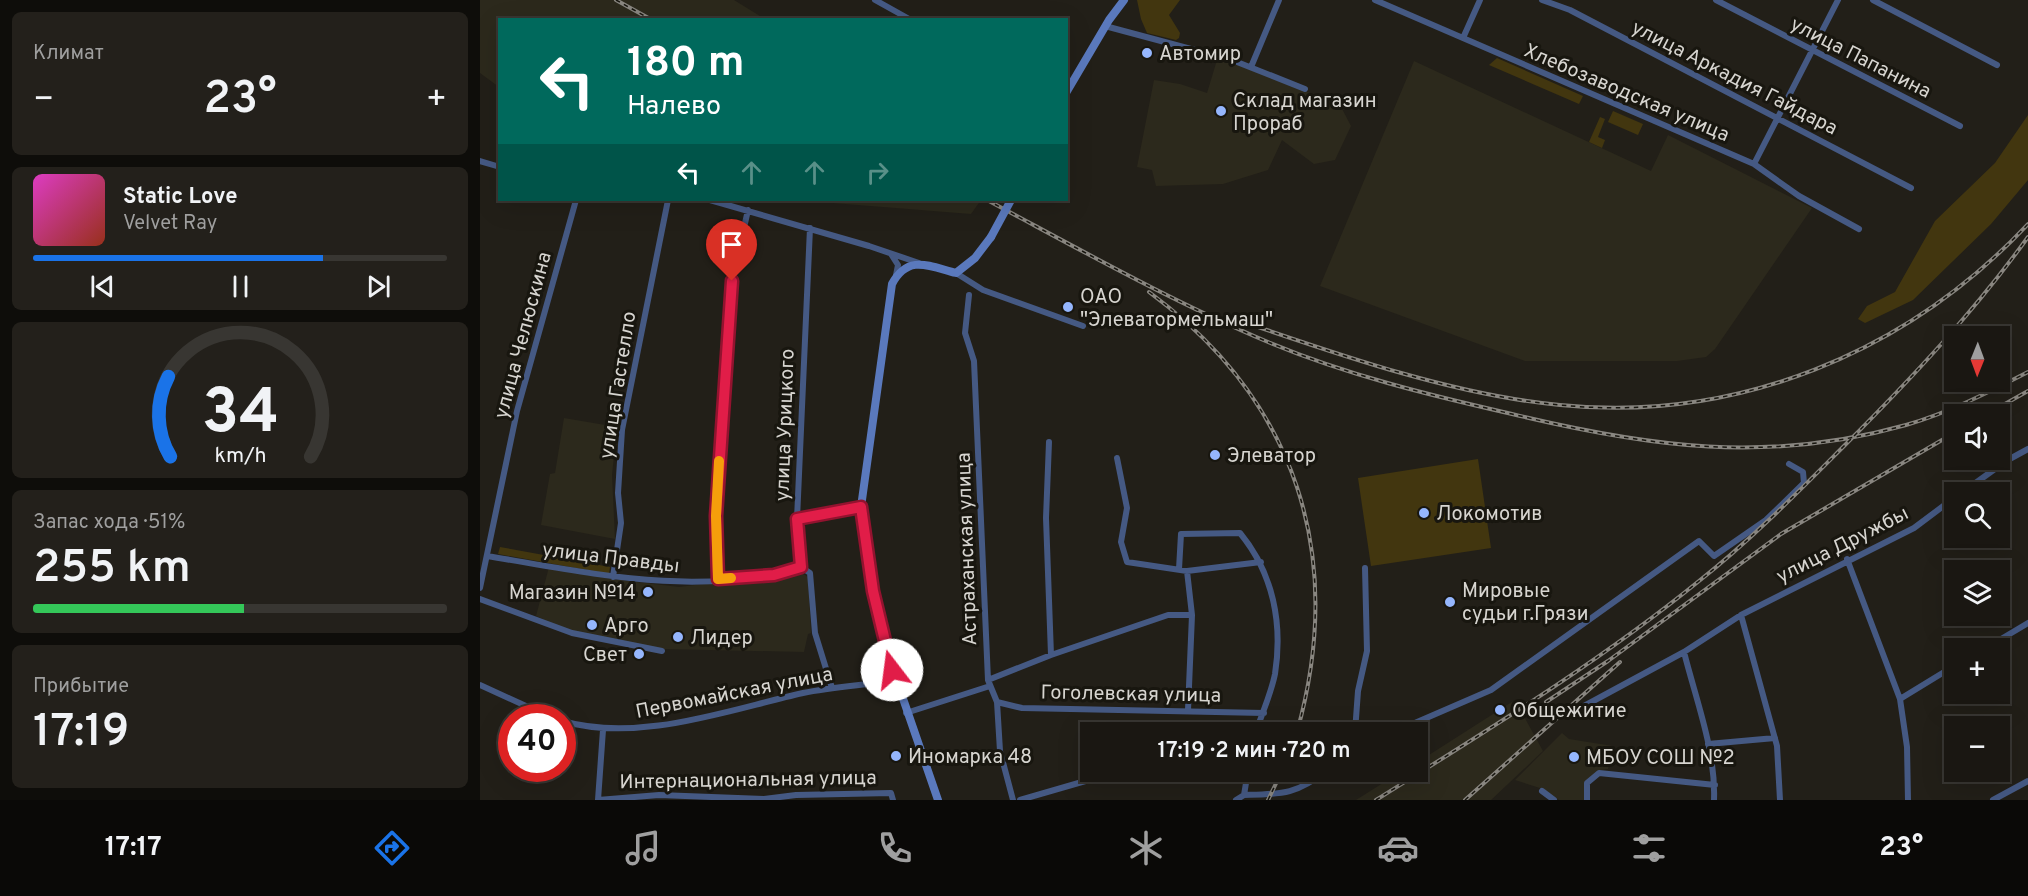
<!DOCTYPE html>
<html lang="ru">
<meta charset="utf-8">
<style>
body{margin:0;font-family:Overpass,sans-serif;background:#23201b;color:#f1f3f6;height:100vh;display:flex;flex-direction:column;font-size:22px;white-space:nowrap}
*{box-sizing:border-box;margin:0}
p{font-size:20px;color:#9f9f9f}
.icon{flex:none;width:33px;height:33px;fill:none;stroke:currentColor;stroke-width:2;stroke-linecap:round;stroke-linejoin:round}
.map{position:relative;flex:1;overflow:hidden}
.drawer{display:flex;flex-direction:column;gap:12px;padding:12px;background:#0e0d0a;width:480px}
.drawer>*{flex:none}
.banner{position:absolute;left:18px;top:18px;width:570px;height:183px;border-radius:0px;box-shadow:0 6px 24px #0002,0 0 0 2px #383632;background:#00695c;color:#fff;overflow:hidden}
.needle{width:39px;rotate:181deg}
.buttons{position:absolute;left:1464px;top:326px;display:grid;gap:12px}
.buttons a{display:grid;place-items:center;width:66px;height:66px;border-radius:0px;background:#1a1712;box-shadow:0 6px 24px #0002,0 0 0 2px #383632;font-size:30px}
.speed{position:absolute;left:18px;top:704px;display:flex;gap:12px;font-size:30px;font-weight:700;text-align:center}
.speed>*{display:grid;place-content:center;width:78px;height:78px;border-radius:50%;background:#1a1712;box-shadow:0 6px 24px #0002,0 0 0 2px #383632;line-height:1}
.speed .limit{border:9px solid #d22;background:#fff;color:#111}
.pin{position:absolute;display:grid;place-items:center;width:51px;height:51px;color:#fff;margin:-62px -26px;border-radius:50% 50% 50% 0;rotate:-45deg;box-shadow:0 0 6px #0007}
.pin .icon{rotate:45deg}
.me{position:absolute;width:66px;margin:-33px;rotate:345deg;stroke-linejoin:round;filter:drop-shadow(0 0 4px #0008)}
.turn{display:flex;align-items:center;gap:21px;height:126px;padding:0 30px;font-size:27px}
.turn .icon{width:78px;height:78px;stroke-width:2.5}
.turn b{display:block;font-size:42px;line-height:51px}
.lanes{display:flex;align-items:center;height:57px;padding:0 30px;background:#0003;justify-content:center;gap:30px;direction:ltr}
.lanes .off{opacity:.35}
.big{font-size:45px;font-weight:600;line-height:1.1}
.drawer .card{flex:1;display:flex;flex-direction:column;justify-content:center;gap:9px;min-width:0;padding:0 21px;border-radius:9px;background:#23201b}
.drawer .dial{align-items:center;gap:0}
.dial svg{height:156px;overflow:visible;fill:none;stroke:#383632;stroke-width:7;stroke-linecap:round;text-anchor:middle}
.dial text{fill:#f1f3f6;stroke:none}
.song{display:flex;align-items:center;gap:18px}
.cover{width:72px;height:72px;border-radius:9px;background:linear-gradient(135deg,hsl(310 70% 55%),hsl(10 70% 35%))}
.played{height:6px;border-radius:3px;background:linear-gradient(90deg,#1a73e8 70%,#383632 70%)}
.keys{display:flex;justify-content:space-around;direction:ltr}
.heat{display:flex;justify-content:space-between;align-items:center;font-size:33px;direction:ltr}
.charge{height:9px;border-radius:4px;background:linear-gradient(90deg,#34c759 51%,#383632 0)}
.trip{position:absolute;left:600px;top:722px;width:348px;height:60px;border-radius:0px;background:#1a1712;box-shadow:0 6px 24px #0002,0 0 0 2px #383632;font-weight:600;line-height:60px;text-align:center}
.tab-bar{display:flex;height:96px;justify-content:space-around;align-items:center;background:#0a0907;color:#9f9f9f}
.tab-bar .icon{width:42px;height:42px}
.tab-bar .current{color:#1a73e8}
.tab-bar b{font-size:27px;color:#f1f3f6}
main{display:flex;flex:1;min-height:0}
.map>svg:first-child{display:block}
</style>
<main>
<section class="drawer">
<div class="card"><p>Климат</p>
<div class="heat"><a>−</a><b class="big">23°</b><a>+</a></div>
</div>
<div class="card">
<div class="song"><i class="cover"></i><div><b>Static Love</b><p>Velvet Ray</p></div></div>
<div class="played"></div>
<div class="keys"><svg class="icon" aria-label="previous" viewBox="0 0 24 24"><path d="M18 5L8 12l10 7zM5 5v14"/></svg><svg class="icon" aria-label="pause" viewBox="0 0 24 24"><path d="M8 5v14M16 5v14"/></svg><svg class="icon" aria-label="next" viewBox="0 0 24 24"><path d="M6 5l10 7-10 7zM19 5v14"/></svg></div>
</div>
<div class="card dial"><svg viewBox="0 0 100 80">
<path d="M14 69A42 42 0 1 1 86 69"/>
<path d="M14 69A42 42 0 0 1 13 28" stroke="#1a73e8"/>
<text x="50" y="56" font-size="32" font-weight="700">34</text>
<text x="50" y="72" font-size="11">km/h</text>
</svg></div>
<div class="card"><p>Запас хода · 51%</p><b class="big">255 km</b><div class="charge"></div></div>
<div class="card"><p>Прибытие</p><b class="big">17:19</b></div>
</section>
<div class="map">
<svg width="1548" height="800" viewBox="0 0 1548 800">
<rect width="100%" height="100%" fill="#221f18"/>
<path fill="#2c291c" d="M 0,0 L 254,0 L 285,19 L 20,20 L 19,87 L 0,73 Z
M 737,60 L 766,67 L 860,105 L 871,126 L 855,160 L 834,164 L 802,140 L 788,170 L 743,184 L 676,186 L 672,170 L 657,167 L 674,80 L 700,84 L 727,93 Z
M 934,61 L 1171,171 L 1188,135 L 1332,208 L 1235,349 L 1226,357 L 1197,361 L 1045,361 L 840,286 Z
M 315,200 L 501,200 L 491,214 Z
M 84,418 L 137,427 L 132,475 L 135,539 L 61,525 L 70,474 L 75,473 Z
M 69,567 L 132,579 L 199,587 L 239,582 L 298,579 L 319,571 L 328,577 L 331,633 L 328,634 L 324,652 L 184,649 L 94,633 L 56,616 Z
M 1035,700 L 1063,751 L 1011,800 L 876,800 L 922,771 L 938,771 L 938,762 Z
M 1082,733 L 1089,739 L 1133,746 L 1128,769 L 1120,770 L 1105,782 L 1105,800 L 1079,800 L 1063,789 L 1035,780 Z"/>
<path fill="#42360f" d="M 657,0 L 700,0 L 689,15 L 700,33 L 699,38 L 696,40 L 667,33 L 661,19 Z
M 1017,58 L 1103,96 L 1099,104 L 1009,65 Z
M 1133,111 L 1163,124 L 1158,135 L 1128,122 Z
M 1548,115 L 1548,180 L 1511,224 L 1433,300 L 1385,323 L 1378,319 L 1387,306 L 1415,292 L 1455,221 L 1515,163 Z
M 1120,117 L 1125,119 L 1118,137 L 1125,140 L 1122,148 L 1109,142 Z
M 998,459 L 1011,548 L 891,566 L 878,478 Z
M 20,547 L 130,567 L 129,574 L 18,554 Z"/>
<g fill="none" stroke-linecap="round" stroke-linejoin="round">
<path stroke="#455983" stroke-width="6" d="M 395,0 L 431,20
M 895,0 L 1274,164 L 1319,196 L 1379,229
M 1062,0 L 1090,10 L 1431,188
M 1236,0 L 1480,126
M 1393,0 L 1517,65
M 625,26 L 752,60 L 825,89
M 983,38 L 1000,0
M 771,67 L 799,0
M 0,161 L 20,167
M 1274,164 L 1358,0
M 230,200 L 389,246 L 439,263
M 330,228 L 317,519 L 321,567 L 330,573 L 335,633 L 352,688
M 411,254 L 418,265 L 416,275
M 476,273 L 503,290 L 603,326
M 489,295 L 485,333 L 494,361 L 508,680 L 517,702 L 520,751 L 533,800
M 569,442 L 566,518 L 571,655
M 637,458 L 647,508 L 641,542 L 647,562 L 707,571 L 781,562
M 1483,492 L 1526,461 L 1548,449
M 317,519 L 381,507
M 7,556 C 111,573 217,598 321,567
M 1367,559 L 1420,699 L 1427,747 L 1428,800
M 699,569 L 701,534 L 760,533 C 793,573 803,623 795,674 C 791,694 782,713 776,732
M 707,571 L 712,615 L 708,710
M 133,577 L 141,523 L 138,493 L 142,430 L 188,200
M 238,579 L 236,516 L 248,315 L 252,281 L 268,210
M 0,588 L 37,411 L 96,200
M 0,599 L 92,633 L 182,651
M 1261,615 L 1297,746 L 1300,800
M 1506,648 L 1548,623
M 1204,652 C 1216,700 1236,751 1234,800
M 508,680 L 571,655 L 688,615 L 712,615
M 0,685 L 70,717
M 1420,699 L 1474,666
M 517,702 L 542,708 L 784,713
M 1104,706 L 1204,652 L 1261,615 L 1434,528 L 1474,498
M 426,713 L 510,686
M 82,721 C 160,743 247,710 323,693 C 347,688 372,686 396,683
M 875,732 L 878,691 L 887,651 L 885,568
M 914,732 L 1011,690 L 1219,541 L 1234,556 L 1286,520 L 1324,483 L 1323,472 L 1309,464
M 1228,744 L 1295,738
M 1062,791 L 1074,800
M 764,795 C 801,794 816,795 846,771
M 764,795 L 768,771
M 118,800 L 179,795 L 284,799 L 316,795 L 411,793 L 413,800
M 118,800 L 123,730
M 540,800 L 640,771
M 756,800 L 764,795
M 1107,800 L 1107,783 L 1119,773 L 1235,785
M 1513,800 L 1548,781"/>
<path stroke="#5a79bd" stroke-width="8" d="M 586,93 L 629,20 L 644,0
M 458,800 L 409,658 L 393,591 L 381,507 L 412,284 C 428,254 449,266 476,273 L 495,258 L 511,237"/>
<g stroke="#898680" stroke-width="4">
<path id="rail" d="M 136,0 L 172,20
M 507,200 C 599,249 691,301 788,342 C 867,375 949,395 1032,414 C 1169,447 1287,464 1426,425 C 1468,413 1509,392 1548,372
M 669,292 C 817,401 866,556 817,732
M 752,318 C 854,353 972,395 1080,405 C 1256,423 1427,353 1548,224
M 1507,414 L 1548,391
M 1066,702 L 1128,661 L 1301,534 L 1474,433
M 788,800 L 802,771
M 896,800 C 1006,731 1118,663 1219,581 C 1271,540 1318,492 1365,445 C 1430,380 1494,312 1548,237
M 985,800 L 1140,662"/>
</g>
<use href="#rail" stroke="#18160f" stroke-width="1.5" stroke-dasharray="4.5" stroke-linecap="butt"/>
<path stroke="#5a79bd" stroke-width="8" d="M 511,237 L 531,200"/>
</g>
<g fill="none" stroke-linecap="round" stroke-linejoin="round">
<g stroke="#92132f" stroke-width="15">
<path id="route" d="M 252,281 L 236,516 L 238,579 L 294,575 L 321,567 L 317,519 L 381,507 L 393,591 L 412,670"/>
</g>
<use href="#route" stroke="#e11d48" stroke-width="10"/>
<path stroke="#f59e0b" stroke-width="10" d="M 239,461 L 236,516 L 238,579 L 251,578"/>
</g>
<g fill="#95b6fd" stroke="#18160f" stroke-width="2">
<circle cx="667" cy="53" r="6"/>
<circle cx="741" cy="111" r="6"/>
<circle cx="588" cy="307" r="6"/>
<circle cx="735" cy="455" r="6"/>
<circle cx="944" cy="513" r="6"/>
<circle cx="168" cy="592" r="6"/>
<circle cx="970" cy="602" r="6"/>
<circle cx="112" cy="625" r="6"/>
<circle cx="198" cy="637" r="6"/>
<circle cx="159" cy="654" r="6"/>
<circle cx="1020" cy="710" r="6"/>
<circle cx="416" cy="756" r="6"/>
<circle cx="1094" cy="757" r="6"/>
</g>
<g text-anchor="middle" stroke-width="6" stroke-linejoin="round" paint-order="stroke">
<g font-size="20" fill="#d7d5d0" stroke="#18160f" text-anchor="start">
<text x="679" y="60">Автомир</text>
<text x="753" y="107">Склад магазин<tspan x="753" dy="23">Прораб</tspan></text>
<text x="600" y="303">ОАО<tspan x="600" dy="23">"Элеватормельмаш"</tspan></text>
<text x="747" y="462">Элеватор</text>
<text x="956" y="520">Локомотив</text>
<text x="982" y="597">Мировые<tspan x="982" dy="23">судьи г.Грязи</tspan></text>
<text x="156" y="599" text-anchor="end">Магазин №14</text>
<text x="124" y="632">Арго</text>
<text x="210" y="644">Лидер</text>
<text x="147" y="661" text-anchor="end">Свет</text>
<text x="1032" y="717">Общежитие</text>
<text x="428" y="763">Иномарка 48</text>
<text x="1106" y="764">МБОУ СОШ №2</text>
</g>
<g font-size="20" fill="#d7d5d0" stroke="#18160f">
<text transform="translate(1381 57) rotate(27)" y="7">улица Папанина</text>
<text transform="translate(1255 77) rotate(27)" y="7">улица Аркадия Гайдара</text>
<text transform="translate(1147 92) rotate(23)" y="7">Хлебозаводская улица</text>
<text transform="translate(42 335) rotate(-75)" y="7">улица Челюскина</text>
<text transform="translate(137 385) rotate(-81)" y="7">улица Гастелло</text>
<text transform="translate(304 425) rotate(-88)" y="7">улица Урицкого</text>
<text transform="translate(1362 544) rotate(-27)" y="7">улица Дружбы</text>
<text transform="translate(486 549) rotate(-92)" y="7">Астраханская улица</text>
<text transform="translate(131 557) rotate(7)" y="7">улица Правды</text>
<text transform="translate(254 692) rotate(-11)" y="7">Первомайская улица</text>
<text transform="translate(651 693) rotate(1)" y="7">Гоголевская улица</text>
<text transform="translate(268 779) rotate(-1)" y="7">Интернациональная улица</text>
</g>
</g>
</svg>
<div class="buttons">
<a><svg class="needle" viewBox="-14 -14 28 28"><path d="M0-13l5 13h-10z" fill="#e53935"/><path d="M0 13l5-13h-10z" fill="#9f9f9f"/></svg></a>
<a><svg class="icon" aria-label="sound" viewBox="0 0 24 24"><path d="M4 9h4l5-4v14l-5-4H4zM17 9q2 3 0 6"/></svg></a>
<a><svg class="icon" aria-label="search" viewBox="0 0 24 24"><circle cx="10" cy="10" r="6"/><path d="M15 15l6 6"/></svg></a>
<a><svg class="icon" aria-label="layers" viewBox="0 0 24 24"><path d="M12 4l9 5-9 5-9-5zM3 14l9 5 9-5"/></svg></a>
<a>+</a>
<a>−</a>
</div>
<div class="speed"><div class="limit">40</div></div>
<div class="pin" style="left:252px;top:281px;background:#d93025"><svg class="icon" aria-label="arrive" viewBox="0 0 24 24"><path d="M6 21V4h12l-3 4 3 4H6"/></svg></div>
<svg class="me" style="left:412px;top:670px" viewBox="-20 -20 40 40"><circle r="19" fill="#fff"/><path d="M0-13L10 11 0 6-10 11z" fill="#e11d48"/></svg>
<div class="trip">17:19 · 2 мин · 720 m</div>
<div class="banner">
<div class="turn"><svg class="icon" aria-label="left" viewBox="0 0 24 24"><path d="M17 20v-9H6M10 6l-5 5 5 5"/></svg><div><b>180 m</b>Налево</div></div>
<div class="lanes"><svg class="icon" aria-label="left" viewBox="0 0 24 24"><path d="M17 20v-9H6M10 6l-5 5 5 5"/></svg><svg class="icon off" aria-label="ahead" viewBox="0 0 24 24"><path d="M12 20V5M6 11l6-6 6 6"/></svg><svg class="icon off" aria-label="ahead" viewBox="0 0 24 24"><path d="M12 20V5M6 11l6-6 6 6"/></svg><svg class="icon off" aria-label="right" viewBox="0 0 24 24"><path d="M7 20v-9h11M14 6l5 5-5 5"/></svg></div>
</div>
</div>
</main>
<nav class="tab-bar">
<b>17:17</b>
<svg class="icon current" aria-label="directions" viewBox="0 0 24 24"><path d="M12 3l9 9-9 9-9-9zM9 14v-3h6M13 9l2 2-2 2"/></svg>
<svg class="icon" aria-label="music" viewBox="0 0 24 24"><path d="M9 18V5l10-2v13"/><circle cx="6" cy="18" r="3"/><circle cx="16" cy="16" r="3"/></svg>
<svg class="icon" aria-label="phone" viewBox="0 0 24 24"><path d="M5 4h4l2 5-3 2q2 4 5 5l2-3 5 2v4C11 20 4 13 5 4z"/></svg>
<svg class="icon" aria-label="climate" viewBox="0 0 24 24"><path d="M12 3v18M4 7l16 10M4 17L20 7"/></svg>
<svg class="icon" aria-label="car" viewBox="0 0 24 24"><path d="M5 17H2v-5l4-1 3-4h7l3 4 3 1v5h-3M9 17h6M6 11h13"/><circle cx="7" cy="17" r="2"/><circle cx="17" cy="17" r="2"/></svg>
<svg class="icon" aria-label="filters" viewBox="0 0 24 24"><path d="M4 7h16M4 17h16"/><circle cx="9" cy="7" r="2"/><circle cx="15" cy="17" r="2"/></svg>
<b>23°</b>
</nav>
